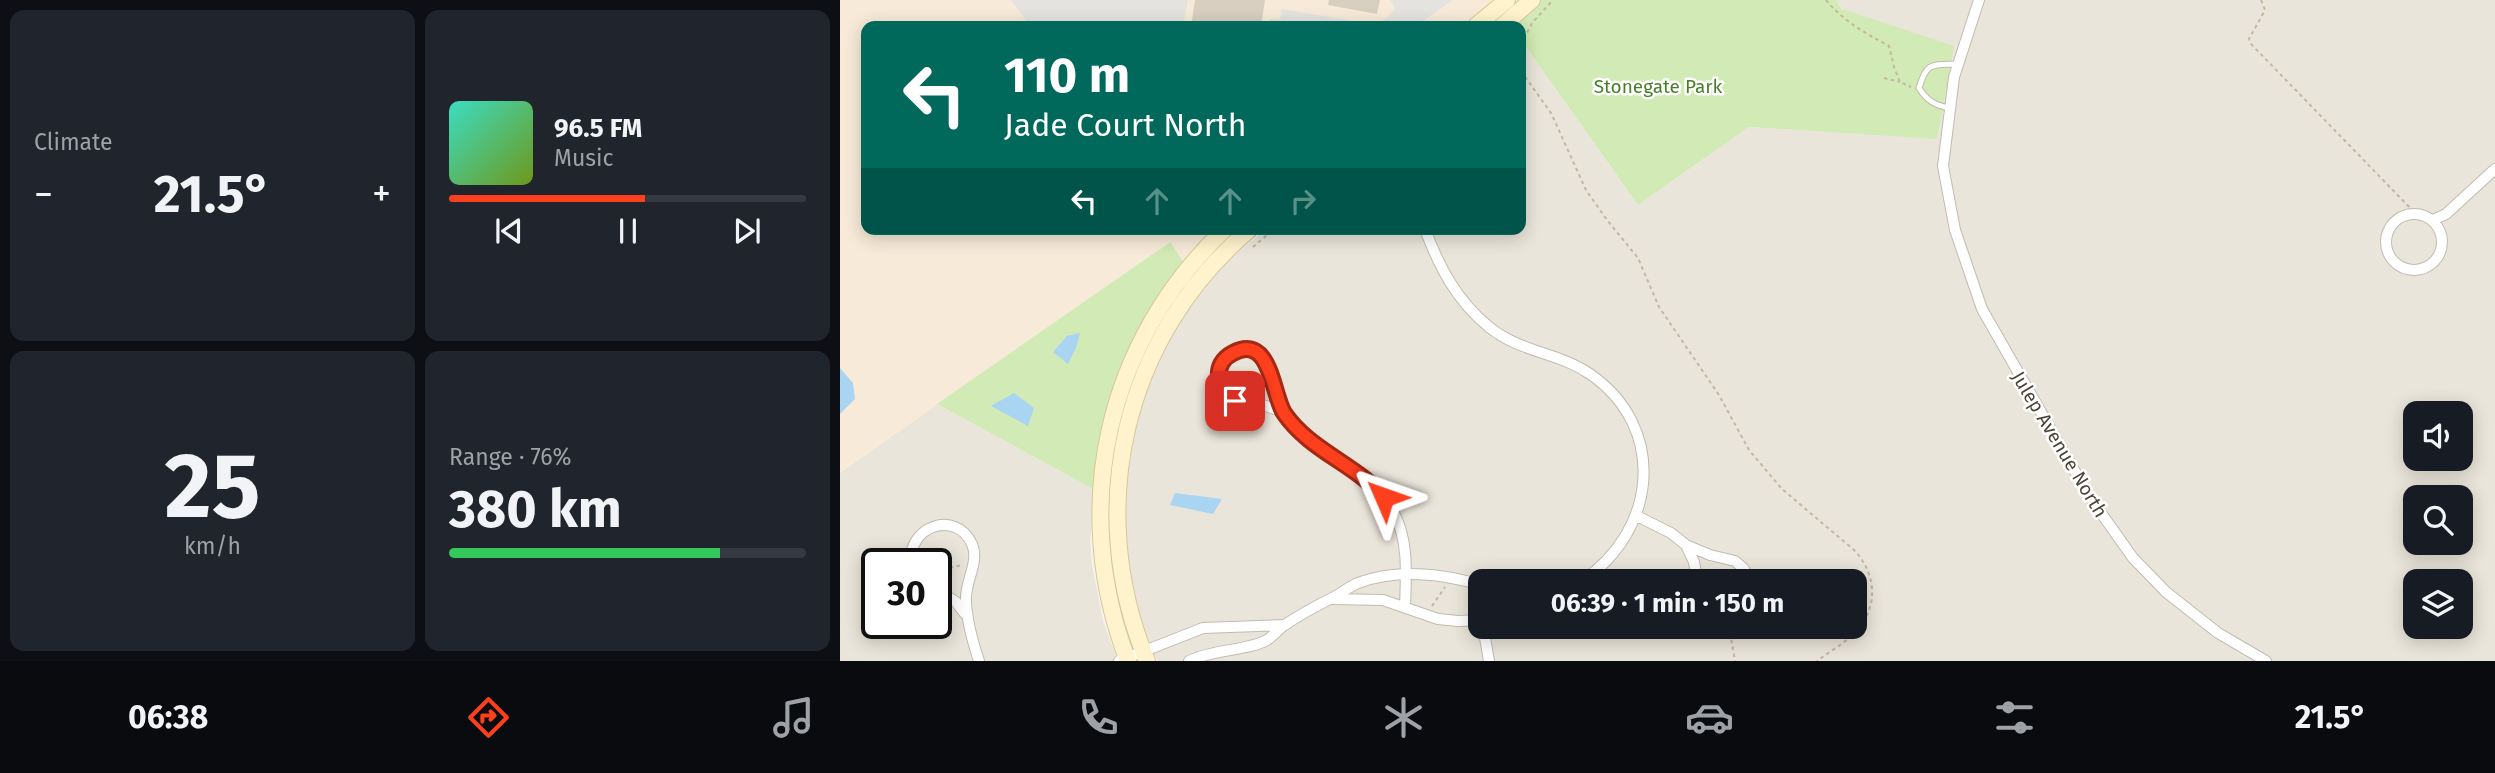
<!DOCTYPE html>
<meta charset="utf-8">
<style>
body{margin:0;font-family:"Fira Sans",sans-serif;background:#20242c;color:#f1f3f6;height:100vh;display:flex;flex-direction:column;font-size:26px;white-space:nowrap}
*{box-sizing:border-box;margin:0}
p{font-size:23px;color:#9ea1a6}
.icon{flex:none;width:38px;height:38px;fill:none;stroke:currentColor;stroke-width:2;stroke-linecap:round;stroke-linejoin:round}
.map{position:relative;flex:1;overflow:hidden}
.side{display:flex;flex-direction:column;gap:10px;padding:10px;background:#0d0f14;width:840px}
.side>*{flex:none}
.guide{position:absolute;left:21px;top:21px;width:665px;height:214px;border-radius:14px;box-shadow:0 4px 18px #0003;background:#00695c;color:#fff;overflow:hidden}
.controls{position:absolute;left:1563px;top:401px;display:grid;gap:14px}
.controls a{display:grid;place-items:center;width:70px;height:70px;border-radius:14px;background:#171b24;box-shadow:0 4px 18px #0003;font-size:35px}
.speed{position:absolute;left:21px;top:548px;display:flex;gap:14px;font-size:35px;font-weight:700;text-align:center}
.speed>*{display:grid;place-content:center;width:91px;height:91px;border-radius:50%;background:#171b24;box-shadow:0 4px 18px #0003;line-height:1}
.speed .limit{border:4px solid #111;border-radius:10px;background:#fff;color:#111}
.pin{position:absolute;display:grid;place-items:center;width:60px;height:60px;color:#fff;margin:-30px;border-radius:14px;box-shadow:0 4px 10px #0006}
.me{position:absolute;width:77px;margin:-38px;rotate:313deg;stroke-linejoin:round;filter:drop-shadow(0 0 5px #0008)}
.turn{display:flex;align-items:center;gap:24px;height:147px;padding:0 28px;font-size:32px}
.turn .icon{width:91px;height:91px;stroke-width:2.5}
.turn b{display:block;font-size:49px;line-height:60px}
.lanes{display:flex;align-items:center;height:66px;padding:0 28px;background:#0003;justify-content:center;gap:35px;direction:ltr}
.lanes .off{opacity:.35}
.big{font-size:52px;font-weight:700;line-height:1.1}
.side .card{flex:1;display:flex;flex-direction:column;justify-content:center;gap:10px;min-width:0;padding:0 24px;border-radius:14px;background:#20242c}
.side .dial{align-items:center;gap:0}
.dial b{font-size:91px;line-height:1}
.song{display:flex;align-items:center;gap:21px}
.cover{width:84px;height:84px;border-radius:10px;background:linear-gradient(135deg,hsl(170 70% 55%),hsl(80 70% 35%))}
.played{height:7px;border-radius:4px;background:linear-gradient(90deg,#fc3f1d 55%,#363941 55%)}
.keys{display:flex;justify-content:space-around;direction:ltr}
.heat{display:flex;justify-content:space-between;align-items:center;font-size:38px;direction:ltr}
.charge{height:10px;border-radius:5px;background:linear-gradient(90deg,#34c759 76%,#363941 0)}
.side .tiles{flex:1;display:grid;gap:10px;grid-template-columns:repeat(2,1fr)}
.trip{position:absolute;left:628px;top:569px;width:399px;height:70px;border-radius:14px;background:#171b24;box-shadow:0 4px 18px #0003;font-weight:700;line-height:70px;text-align:center}
.dock{display:flex;height:112px;justify-content:space-around;align-items:center;background:#090b0e;color:#9ea1a6}
.dock .icon{width:49px;height:49px}
.dock .on{color:#fc3f1d}
.dock b{font-size:32px;color:#f1f3f6}
main{display:flex;flex:1;min-height:0}
.map>svg:first-child{display:block}
</style>
<main>
<section class="side">
<div class="tiles">
<div class="card"><p>Climate</p>
<div class="heat"><a>−</a><b class="big">21.5°</b><a>+</a></div>
</div>
<div class="card">
<div class="song"><i class="cover"></i><div><b>96.5 FM</b><p>Music</p></div></div>
<div class="played"></div>
<div class="keys"><svg class="icon" aria-label="previous" viewBox="0 0 24 24"><path d="M18 5L8 12l10 7zM5 5v14"/></svg><svg class="icon" aria-label="pause" viewBox="0 0 24 24"><path d="M8 5v14M16 5v14"/></svg><svg class="icon" aria-label="next" viewBox="0 0 24 24"><path d="M6 5l10 7-10 7zM19 5v14"/></svg></div>
</div>
<div class="card dial"><b>25</b><p>km/h</p></div>
<div class="card"><p>Range · 76%</p><b class="big">380 km</b><div class="charge"></div></div>
</div>
</section>
<div class="map">
<svg width="1655" height="661" viewBox="0 0 1655 661">
<rect width="100%" height="100%" fill="#f6f3ec"/>
<path fill="#eae5da" fill-rule="evenodd" d="M 996,0 L 1655,0 L 1655,661 L 318,661 L 306,640 L 291,590 L 283,514 L 290,443 L 313,370 L 344,312 L 381,266 L 427,229 L 681,229 L 681,40 L 798,205 L 909,127 L 1097,138 ZM 1575,413 L 1620,413 L 1620,458 L 1575,458 ZM 1575,497 L 1620,497 L 1620,542 L 1575,542 ZM 640,581 L 1015,581 L 1015,626 L 640,626 ZM 1575,581 L 1620,581 L 1620,626 L 1575,626 Z
M 97,404 L 255,490 L 250,540 L 252,565 L 263,621 L 278,661 L 0,661 L 0,473 ZM 37,564 L 96,564 L 96,623 L 37,623 Z"/>
<path fill="#f7ead8" d="M 0,0 L 658,0 L 625,26 L 26,26 L 26,229 L 376,229 L 344,263 L 329,242 L 0,473 Z"/>
<path fill="#d2eab5" d="M 699,0 L 996,0 L 1002,9 L 1114,46 L 1097,139 L 909,127 L 798,205 L 681,40 L 681,26 L 672,26 Z
M 330,242 L 344,263 L 320,295 L 255,490 L 97,404 Z"/>
<path fill="#e5e3e0" d="M 171,0 L 348,0 L 343,26 L 190,26 Z
M 550,0 L 613,0 L 576,26 L 535,26 L 548,17 L 555,9 Z
M 442,9 L 520,22 L 520,26 L 429,26 L 430,19 L 440,20 Z"/>
<path fill="#a9d4f2" d="M 240,333 L 236,348 L 228,364 L 213,352 L 227,336 Z
M 0,368 L 13,383 L 15,399 L 0,414 Z
M 174,393 L 194,408 L 188,426 L 151,406 Z
M 335,493 L 382,499 L 373,514 L 330,505 Z"/>
<path fill="#d8cfc1" d="M 355,0 L 425,0 L 421,26 L 351,26 Z
M 489,0 L 540,0 L 537,14 L 488,5 Z"/>
<g fill="none" stroke-linecap="round" stroke-linejoin="round">
<g stroke="#c2bbae" stroke-width="7">
<path id="lane" d="M 1109,108 C 1095,105 1087,101 1079,88 C 1087,61 1092,65 1118,64"/>
</g>
<g stroke="#c2bbae" stroke-width="12">
<path id="street" d="M 1139,0 L 1114,77 L 1103,166 L 1115,230 L 1142,309 L 1249,496 L 1293,558 L 1326,592 L 1378,633 L 1426,661
M1546 242a28 28 0 1 1 56 0a28 28 0 1 1-56 0Z
M 1593,220 L 1606,214 L 1655,169
M 585,229 C 599,267 617,301 649,327 C 681,353 718,352 750,374 C 828,428 817,531 742,581
M 445,413 C 436,410 428,406 419,404 C 412,402 405,404 398,402 C 382,397 374,378 382,363 C 386,355 395,350 404,350 C 436,349 431,397 447,416 C 460,431 475,445 491,456 C 515,473 539,485 554,513 C 569,541 566,576 565,607
M 797,516 L 831,533 L 846,545 L 870,555 L 895,561 L 904,569 L 909,581
M 846,545 L 854,562 L 857,581
M 71,564 C 67,526 116,509 132,544 C 140,563 124,582 126,602 C 127,621 133,643 139,661
M 96,589 L 116,602 L 125,614
M 492,599 L 543,600 L 598,619 L 618,621 L 640,620
M 643,626 L 649,661
M 279,661 L 363,628 L 445,625
M 349,661 C 373,649 407,651 427,640 C 433,636 438,630 443,626 C 458,616 474,607 490,599 C 500,595 508,587 518,583 C 556,569 602,573 640,585"/>
</g>
<g stroke="#d6c79b" stroke-width="18">
<path id="secondary" d="M 636,26 L 667,0
M 662,26 L 692,0
M 288,661 C 229,509 266,341 385,229
M 307,661 C 244,509 283,336 410,229"/>
</g>
<path stroke="#c4b79f" stroke-width="2" stroke-dasharray="3.5 3.5" stroke-linecap="butt" d="M 986,0 C 1003,21 1025,33 1049,46 L 1054,67 L 1060,82 L 1071,87
M 1421,0 L 1425,10 L 1409,39 L 1411,44 L 1576,214
M 681,45 L 692,23 L 713,0
M 681,71 L 711,113 L 746,190 L 767,220 L 798,258 L 819,307 L 879,395 L 909,450 L 942,489 L 1014,550 C 1036,573 1039,606 1017,630 C 1006,643 990,651 977,661
M 1044,78 L 1060,82
M 413,247 L 434,229
M 96,571 L 122,565
M 869,577 L 874,581
M 592,606 L 605,587
M 889,626 L 895,661"/>
<use href="#lane" stroke="#fff" stroke-width="5"/>
<use href="#street" stroke="#fff" stroke-width="10"/>
<use href="#secondary" stroke="#fff3cd" stroke-width="16"/>
</g>
<g fill="none" stroke-linecap="round" stroke-linejoin="round">
<g stroke="#a42913" stroke-width="18">
<path id="route" d="M 395,401 C 377,390 371,364 393,353 C 431,333 432,394 444,413 C 469,450 515,464 544,497"/>
</g>
<use href="#route" stroke="#fc3f1d" stroke-width="12"/>
</g>
<g text-anchor="middle" stroke-width="5" stroke-linejoin="round" paint-order="stroke">
<g font-size="19" fill="#4a7f2a" stroke="#fff">
<text x="818" y="93">Stonegate Park</text>
</g>
<g font-size="19" fill="#4b4439" stroke="#fff">
<text transform="translate(1220 444) rotate(59)" y="7">Julep Avenue North</text>
</g>
</g>
</svg>
<div class="controls">
<a><svg class="icon" aria-label="sound" viewBox="0 0 24 24"><path d="M4 9h4l5-4v14l-5-4H4zM17 9q2 3 0 6"/></svg></a>
<a><svg class="icon" aria-label="search" viewBox="0 0 24 24"><circle cx="10" cy="10" r="6"/><path d="M15 15l6 6"/></svg></a>
<a><svg class="icon" aria-label="layers" viewBox="0 0 24 24"><path d="M12 4l9 5-9 5-9-5zM3 14l9 5 9-5"/></svg></a>
</div>
<div class="speed"><div class="limit">30</div></div>
<div class="pin" style="left:395px;top:401px;background:#d93025"><svg class="icon" aria-label="arrive" viewBox="0 0 24 24"><path d="M6 21V4h12l-3 4 3 4H6"/></svg></div>
<svg class="me" style="left:544px;top:497px" viewBox="-20 -20 40 40"><path d="M0-17L14 15 0 8-14 15z" fill="#fc3f1d" stroke="#fff" stroke-width="4"/></svg>
<div class="trip">06:39 · 1 min · 150 m</div>
<div class="guide">
<div class="turn"><svg class="icon" aria-label="left" viewBox="0 0 24 24"><path d="M17 20v-9H6M10 6l-5 5 5 5"/></svg><div><b>110 m</b>Jade Court North</div></div>
<div class="lanes"><svg class="icon" aria-label="left" viewBox="0 0 24 24"><path d="M17 20v-9H6M10 6l-5 5 5 5"/></svg><svg class="icon off" aria-label="ahead" viewBox="0 0 24 24"><path d="M12 20V5M6 11l6-6 6 6"/></svg><svg class="icon off" aria-label="ahead" viewBox="0 0 24 24"><path d="M12 20V5M6 11l6-6 6 6"/></svg><svg class="icon off" aria-label="right" viewBox="0 0 24 24"><path d="M7 20v-9h11M14 6l5 5-5 5"/></svg></div>
</div>
</div>
</main>
<nav class="dock">
<b>06:38</b>
<svg class="icon on" aria-label="directions" viewBox="0 0 24 24"><path d="M12 3l9 9-9 9-9-9zM9 14v-3h6M13 9l2 2-2 2"/></svg>
<svg class="icon" aria-label="music" viewBox="0 0 24 24"><path d="M9 18V5l10-2v13"/><circle cx="6" cy="18" r="3"/><circle cx="16" cy="16" r="3"/></svg>
<svg class="icon" aria-label="phone" viewBox="0 0 24 24"><path d="M5 4h4l2 5-3 2q2 4 5 5l2-3 5 2v4C11 20 4 13 5 4z"/></svg>
<svg class="icon" aria-label="climate" viewBox="0 0 24 24"><path d="M12 3v18M4 7l16 10M4 17L20 7"/></svg>
<svg class="icon" aria-label="car" viewBox="0 0 24 24"><path d="M5 17H2v-5l4-1 3-4h7l3 4 3 1v5h-3M9 17h6M6 11h13"/><circle cx="7" cy="17" r="2"/><circle cx="17" cy="17" r="2"/></svg>
<svg class="icon" aria-label="filters" viewBox="0 0 24 24"><path d="M4 7h16M4 17h16"/><circle cx="9" cy="7" r="2"/><circle cx="15" cy="17" r="2"/></svg>
<b>21.5°</b>
</nav>
